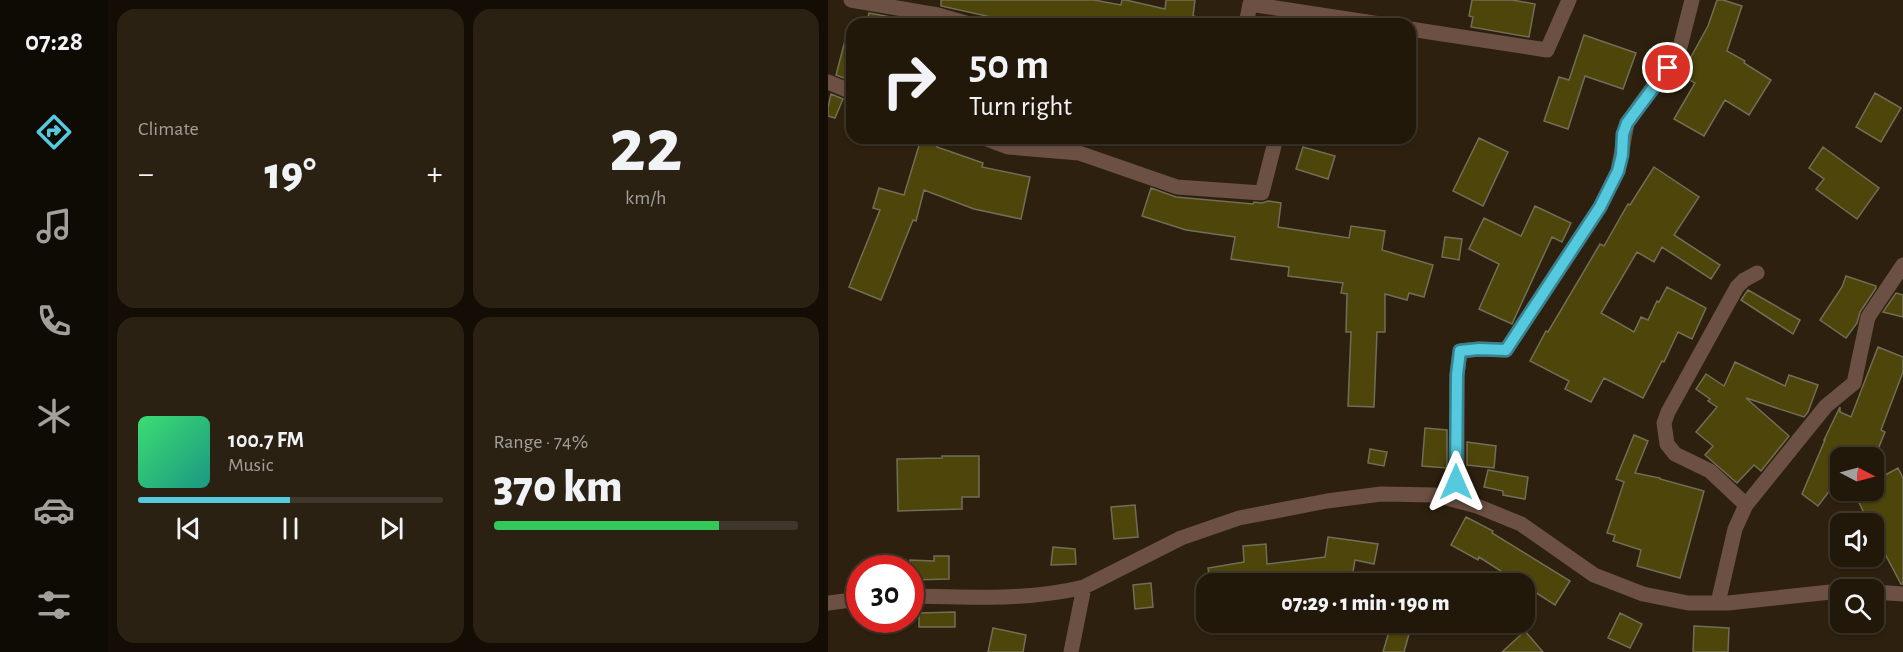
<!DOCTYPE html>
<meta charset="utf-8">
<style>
body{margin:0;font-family:"Alegreya Sans",sans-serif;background:#2a2113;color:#f1f3f6;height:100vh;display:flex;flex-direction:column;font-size:22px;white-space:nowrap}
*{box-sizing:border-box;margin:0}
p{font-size:20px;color:#a2a09c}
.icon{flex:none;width:33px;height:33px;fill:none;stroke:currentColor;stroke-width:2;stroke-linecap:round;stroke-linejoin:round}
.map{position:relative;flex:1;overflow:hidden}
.panel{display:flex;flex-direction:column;gap:9px;padding:9px;background:#130d06;width:720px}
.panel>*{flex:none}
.banner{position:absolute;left:18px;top:18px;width:570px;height:126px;border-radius:18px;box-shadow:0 2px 4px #0004,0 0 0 2px #3f372b;background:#22180a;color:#f1f3f6;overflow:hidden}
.needle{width:39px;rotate:96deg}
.fabs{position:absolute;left:1002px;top:447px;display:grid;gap:12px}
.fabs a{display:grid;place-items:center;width:54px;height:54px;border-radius:12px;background:#22180a;box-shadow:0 2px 4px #0004,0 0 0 2px #3f372b;font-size:30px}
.speed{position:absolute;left:18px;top:555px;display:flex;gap:12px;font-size:30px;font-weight:700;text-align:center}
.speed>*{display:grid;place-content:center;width:78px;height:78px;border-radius:50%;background:#22180a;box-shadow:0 2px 4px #0004,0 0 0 2px #3f372b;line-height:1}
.speed .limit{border:9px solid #d22;background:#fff;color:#111}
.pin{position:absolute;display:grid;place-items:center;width:51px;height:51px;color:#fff;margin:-26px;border:3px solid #fff;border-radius:50%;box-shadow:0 2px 6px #0007}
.me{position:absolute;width:66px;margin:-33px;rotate:0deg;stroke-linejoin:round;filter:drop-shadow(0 0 4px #0008)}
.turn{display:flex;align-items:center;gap:21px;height:126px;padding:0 24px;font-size:27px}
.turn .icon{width:78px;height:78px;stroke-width:2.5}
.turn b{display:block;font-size:42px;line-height:51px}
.big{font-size:45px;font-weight:800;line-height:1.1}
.panel .card{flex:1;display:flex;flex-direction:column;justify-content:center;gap:9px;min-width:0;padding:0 21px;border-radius:18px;background:#2a2113}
.panel .dial{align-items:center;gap:0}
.dial b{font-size:78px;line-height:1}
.song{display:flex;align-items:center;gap:18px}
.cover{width:72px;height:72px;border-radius:9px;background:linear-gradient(135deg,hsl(140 70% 55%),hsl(170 70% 35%))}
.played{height:6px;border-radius:3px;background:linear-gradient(90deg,#55cadf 50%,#3f372b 50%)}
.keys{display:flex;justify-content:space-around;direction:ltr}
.heat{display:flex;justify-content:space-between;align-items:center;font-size:33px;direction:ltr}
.charge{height:9px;border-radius:4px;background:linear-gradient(90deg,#34c759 74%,#3f372b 0)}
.panel .tiles{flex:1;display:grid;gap:9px;grid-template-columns:repeat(2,1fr)}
.trip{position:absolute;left:368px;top:573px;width:339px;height:60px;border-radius:18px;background:#22180a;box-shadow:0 2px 4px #0004,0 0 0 2px #3f372b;font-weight:800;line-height:60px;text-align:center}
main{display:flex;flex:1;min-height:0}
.menu{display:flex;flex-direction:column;width:108px;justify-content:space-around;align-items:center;background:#0e0a04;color:#a2a09c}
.menu .icon{width:42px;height:42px}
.menu .on{color:#55cadf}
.menu b{font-size:27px;color:#f1f3f6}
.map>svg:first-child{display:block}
</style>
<main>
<nav class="menu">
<b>07:28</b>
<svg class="icon on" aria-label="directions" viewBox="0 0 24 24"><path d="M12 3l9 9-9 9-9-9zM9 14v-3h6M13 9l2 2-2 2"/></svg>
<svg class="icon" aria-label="music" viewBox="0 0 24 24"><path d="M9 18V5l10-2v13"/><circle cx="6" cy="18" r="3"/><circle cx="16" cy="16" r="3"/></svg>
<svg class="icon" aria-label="phone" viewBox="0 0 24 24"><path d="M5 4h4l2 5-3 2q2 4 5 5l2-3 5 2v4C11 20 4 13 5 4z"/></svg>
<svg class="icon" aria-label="climate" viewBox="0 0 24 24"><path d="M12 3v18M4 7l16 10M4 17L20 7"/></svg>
<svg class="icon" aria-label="car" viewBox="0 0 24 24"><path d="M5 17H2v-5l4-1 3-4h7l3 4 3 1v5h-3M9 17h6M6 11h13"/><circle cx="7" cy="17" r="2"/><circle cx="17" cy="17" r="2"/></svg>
<svg class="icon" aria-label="filters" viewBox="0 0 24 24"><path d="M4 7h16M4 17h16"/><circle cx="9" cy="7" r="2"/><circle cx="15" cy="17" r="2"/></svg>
</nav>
<section class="panel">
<div class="tiles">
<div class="card"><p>Climate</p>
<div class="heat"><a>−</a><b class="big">19°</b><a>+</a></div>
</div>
<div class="card dial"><b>22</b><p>km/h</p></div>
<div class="card">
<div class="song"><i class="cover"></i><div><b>100.7 FM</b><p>Music</p></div></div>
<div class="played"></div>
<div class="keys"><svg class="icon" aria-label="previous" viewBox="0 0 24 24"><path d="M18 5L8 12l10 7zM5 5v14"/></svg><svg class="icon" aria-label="pause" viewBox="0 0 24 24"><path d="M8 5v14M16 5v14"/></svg><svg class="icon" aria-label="next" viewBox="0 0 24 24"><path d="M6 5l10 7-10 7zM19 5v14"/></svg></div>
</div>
<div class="card"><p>Range · 74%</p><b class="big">370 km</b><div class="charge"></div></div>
</div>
</section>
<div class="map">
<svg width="1075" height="652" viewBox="0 0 1075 652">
<rect width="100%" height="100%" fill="#2d200e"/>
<path fill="#4d450a" stroke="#716e57" stroke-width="1.5" d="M 113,0 L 266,0 L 293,5 L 294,0 L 298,0 L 337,9 L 338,0 L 367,0 L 365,16 L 375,18 L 375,24 L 195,24 L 113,6 Z
M 644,0 L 684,0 L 707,4 L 701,37 L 643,27 L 645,17 L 641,16 Z
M 889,0 L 895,0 L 914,6 L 899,51 L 917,61 L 916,63 L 943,80 L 921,115 L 897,100 L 876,136 L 846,119 L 867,83 L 853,75 L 880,26 Z
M 41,13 L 63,17 L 61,24 L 38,24 Z
M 19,33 L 24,33 L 24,81 L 8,75 Z
M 756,35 L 808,53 L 795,89 L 757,76 L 740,129 L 716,121 L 731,77 L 741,80 Z
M 1047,93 L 1073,108 L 1053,142 L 1028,127 Z
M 3,94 L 15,99 L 7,118 L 0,116 L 0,107 Z
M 651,138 L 680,152 L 655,206 L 625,191 Z
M 93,139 L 110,143 L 109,147 L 155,163 L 154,167 L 202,177 L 193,219 L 146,209 L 96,190 L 88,221 L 85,220 L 53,300 L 21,287 L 52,210 L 45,208 L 51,188 L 76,195 Z
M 475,147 L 507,156 L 500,179 L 468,169 Z
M 995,147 L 1051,188 L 1029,219 L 988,189 L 996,179 L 981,168 Z
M 826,167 L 871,197 L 846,235 L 892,265 L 883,279 L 834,247 L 826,262 L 809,252 L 773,313 L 806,332 L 813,317 L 820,320 L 829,301 L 831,302 L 839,287 L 878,308 L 864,339 L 850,332 L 836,362 L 834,361 L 815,398 L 776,378 L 763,402 L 737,389 L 741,381 L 702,361 L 718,331 L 720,332 L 772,244 L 776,246 L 800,204 L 802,205 Z
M 323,188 L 348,197 L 425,204 L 426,202 L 434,203 L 440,201 L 453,203 L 450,227 L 521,238 L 523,226 L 557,231 L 554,250 L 605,265 L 596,297 L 581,293 L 579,300 L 557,294 L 557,332 L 549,332 L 546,407 L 520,406 L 523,332 L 518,332 L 519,294 L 513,293 L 515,283 L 460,276 L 461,267 L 403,259 L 407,237 L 358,230 L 314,216 Z
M 707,206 L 743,223 L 734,242 L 724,237 L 684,324 L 651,309 L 671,264 L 641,249 L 656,218 L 693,236 Z
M 617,237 L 634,239 L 631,260 L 614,257 Z
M 1018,276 L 1048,286 L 1048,288 L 1032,312 L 1029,323 L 1018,338 L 992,320 L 1014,287 Z
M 920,290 L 972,320 L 965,334 L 913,300 Z
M 1068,293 L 1075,295 L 1075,317 L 1055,312 Z
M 1050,347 L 1075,357 L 1075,372 L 1053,430 L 1057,432 L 1046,459 L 1037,458 L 1012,447 L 1012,477 L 990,506 L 974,494 L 997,440 L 996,440 L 1012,407 L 1012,412 L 1023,417 Z
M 907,362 L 957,386 L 961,375 L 990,385 L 980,412 L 976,417 L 918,398 L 961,436 L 933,471 L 926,465 L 909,483 L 877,455 L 885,446 L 868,432 L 889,407 L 880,401 L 882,399 L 868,389 L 878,374 L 896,386 Z
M 597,428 L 619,430 L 619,468 L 594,466 Z
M 806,435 L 820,441 L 807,473 L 832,478 L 832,479 L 876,491 L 852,578 L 809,566 L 813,550 L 785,541 L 787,535 L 779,533 L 796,482 L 788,479 Z
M 639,442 L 668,446 L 666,468 L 639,465 Z
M 542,449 L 559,452 L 556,466 L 540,463 Z
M 114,456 L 151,456 L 151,497 L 134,497 L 134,509 L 70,511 L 69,459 L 114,458 Z
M 1070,468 L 1075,478 L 1075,584 L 1073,584 L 1054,548 L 1056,547 L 1046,524 L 1039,512 L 1036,513 L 1025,490 L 1046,490 L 1046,481 Z
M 660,470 L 700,477 L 697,499 L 675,495 L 675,491 L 656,487 Z
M 307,505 L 310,537 L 286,539 L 283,507 Z
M 638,517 L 665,531 L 664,533 L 742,581 L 727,605 L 696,585 L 696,584 L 693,584 L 651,557 L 650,560 L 623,545 Z
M 500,537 L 550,544 L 546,564 L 527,560 L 523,584 L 382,584 L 380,568 L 416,562 L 415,546 L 438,544 L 439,564 L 497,557 Z
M 225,547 L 247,549 L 248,564 L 223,565 Z
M 106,556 L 121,556 L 121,579 L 82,580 L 82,560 L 106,561 Z
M 323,583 L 325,607 L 307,609 L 305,585 Z
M 127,612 L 127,627 L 91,627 L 91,613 Z
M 792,613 L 814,624 L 802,648 L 780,638 Z
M 866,626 L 901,628 L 900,652 L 865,652 Z
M 165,628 L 198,635 L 195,652 L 160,652 Z
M 562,628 L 581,634 L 576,652 L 555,652 Z
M 697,631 L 715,652 L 674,652 Z"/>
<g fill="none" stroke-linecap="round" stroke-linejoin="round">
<path stroke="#6c5044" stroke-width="15" d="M 23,0 L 110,15 L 141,24
M 418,24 L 422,4 L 552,24
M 582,29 L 719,50 L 741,0
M 0,82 L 24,92
M 156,138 L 180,147 L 251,153 L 349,187 L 434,193 L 448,138
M 629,499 L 629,375 L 632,351 L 651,349 L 678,350 L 772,207 L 790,171 L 799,123 L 851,51 L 864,0
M 918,505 L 882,471 L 847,454 L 839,444 L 836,423 L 840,412 L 909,287 L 916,280 L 929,273
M 1046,592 L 1075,594
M 82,596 C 140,597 199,601 256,587 L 353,538 L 411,518 L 499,501 L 553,494 L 607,495 L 649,506 L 693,524 L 766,575 L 815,594 L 860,603 L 900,603 L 1012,591
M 0,603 L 32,599
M 890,603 L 907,529 L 918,505 L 998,406 L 1026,383 L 1040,317 L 1075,265
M 243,652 L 256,587"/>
</g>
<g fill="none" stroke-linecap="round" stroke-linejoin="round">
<g stroke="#378391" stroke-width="15">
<path id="route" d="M 628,482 L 629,375 L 632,351 L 651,349 L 678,350 L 772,207 L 790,171 L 794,155 L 795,134 L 799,123 L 840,68"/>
</g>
<use href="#route" stroke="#55cadf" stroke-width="10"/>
</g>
</svg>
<div class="fabs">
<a><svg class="needle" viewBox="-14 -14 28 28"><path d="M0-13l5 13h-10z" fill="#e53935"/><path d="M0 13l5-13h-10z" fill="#a2a09c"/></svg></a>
<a><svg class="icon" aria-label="sound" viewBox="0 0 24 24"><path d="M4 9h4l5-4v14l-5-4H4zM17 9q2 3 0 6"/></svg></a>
<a><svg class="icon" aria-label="search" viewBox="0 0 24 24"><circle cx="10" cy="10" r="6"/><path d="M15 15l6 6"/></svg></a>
</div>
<div class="speed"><div class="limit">30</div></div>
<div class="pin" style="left:840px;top:68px;background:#d93025"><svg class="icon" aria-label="arrive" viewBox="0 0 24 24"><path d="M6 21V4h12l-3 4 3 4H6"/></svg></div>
<svg class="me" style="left:628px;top:482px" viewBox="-20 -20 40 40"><path d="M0-17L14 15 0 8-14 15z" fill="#55cadf" stroke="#fff" stroke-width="4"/></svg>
<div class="trip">07:29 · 1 min · 190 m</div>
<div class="banner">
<div class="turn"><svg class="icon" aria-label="right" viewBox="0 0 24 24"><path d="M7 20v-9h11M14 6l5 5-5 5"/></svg><div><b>50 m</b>Turn right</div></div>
</div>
</div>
</main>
